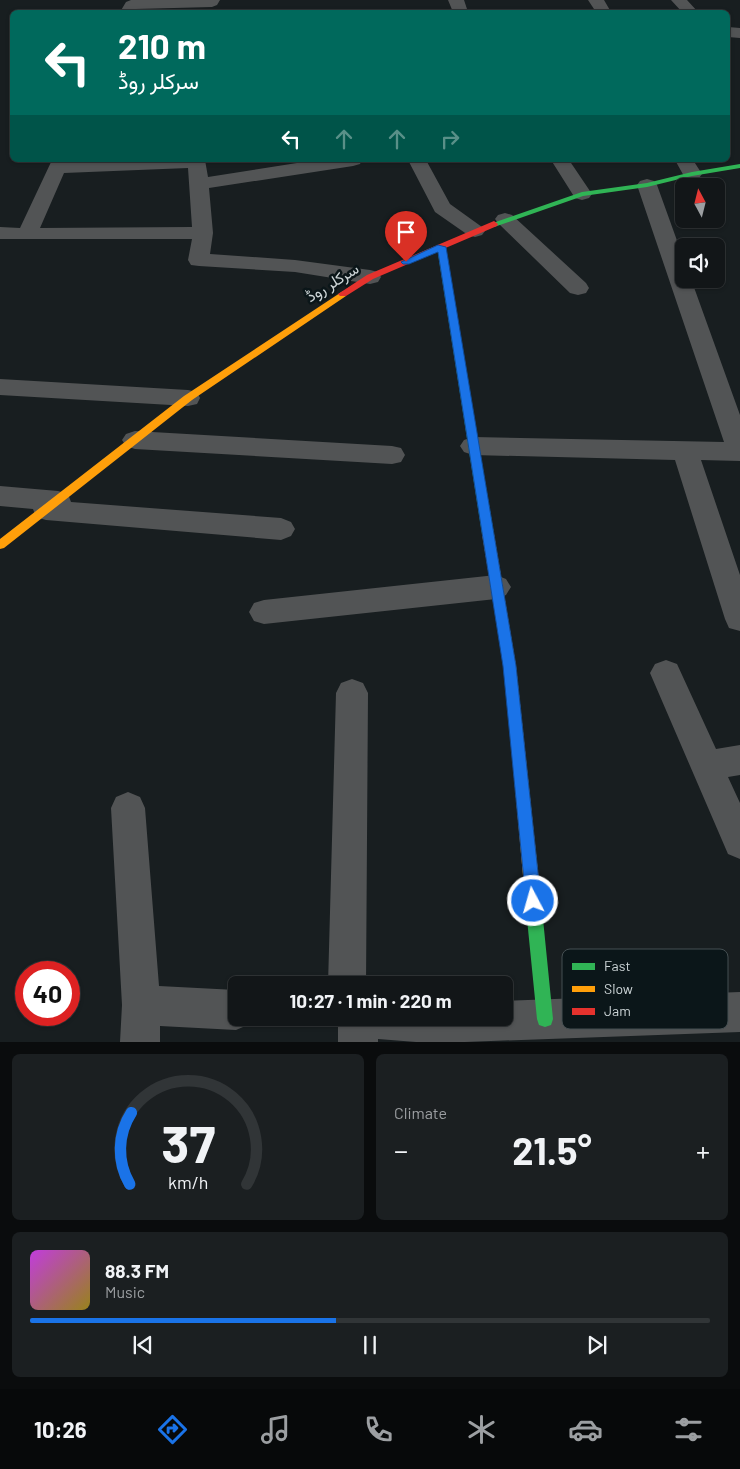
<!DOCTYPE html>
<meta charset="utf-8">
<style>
body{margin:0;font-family:Barlow,Vazirmatn,sans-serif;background:#1b1f21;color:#f1f3f6;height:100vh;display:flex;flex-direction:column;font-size:19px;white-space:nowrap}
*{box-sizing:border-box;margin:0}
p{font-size:16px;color:#9c9fa2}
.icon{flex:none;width:28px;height:28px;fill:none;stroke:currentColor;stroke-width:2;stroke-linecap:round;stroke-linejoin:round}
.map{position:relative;height:1042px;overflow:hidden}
.drawer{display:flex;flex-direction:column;gap:12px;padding:12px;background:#0a0c0d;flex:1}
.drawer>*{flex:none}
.guide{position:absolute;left:10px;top:10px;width:720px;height:152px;border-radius:8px;box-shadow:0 1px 4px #0004,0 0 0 1px #313537;background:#00695c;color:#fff;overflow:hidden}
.needle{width:32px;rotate:353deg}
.tools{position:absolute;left:675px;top:178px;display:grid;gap:10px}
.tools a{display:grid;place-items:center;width:50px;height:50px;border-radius:8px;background:#121618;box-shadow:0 1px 4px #0004,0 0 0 1px #313537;font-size:25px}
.speed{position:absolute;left:15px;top:961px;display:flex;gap:10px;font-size:25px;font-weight:700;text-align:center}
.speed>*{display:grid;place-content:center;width:65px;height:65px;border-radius:50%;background:#121618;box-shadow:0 1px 4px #0004,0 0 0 1px #313537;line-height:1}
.speed .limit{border:8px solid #d22;background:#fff;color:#111}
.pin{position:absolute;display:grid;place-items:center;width:42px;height:42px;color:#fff;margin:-51px -21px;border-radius:50% 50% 50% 0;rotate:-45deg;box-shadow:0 0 5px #0007}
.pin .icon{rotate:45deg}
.me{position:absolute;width:55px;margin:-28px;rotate:354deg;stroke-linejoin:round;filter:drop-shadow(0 0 4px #0008)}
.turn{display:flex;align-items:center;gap:18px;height:105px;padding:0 25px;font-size:22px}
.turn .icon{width:65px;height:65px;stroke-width:2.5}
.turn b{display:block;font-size:35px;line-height:42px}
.lanes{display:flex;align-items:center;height:48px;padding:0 25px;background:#0003;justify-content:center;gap:25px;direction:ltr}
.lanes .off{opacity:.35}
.big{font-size:38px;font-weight:700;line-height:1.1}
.drawer .card{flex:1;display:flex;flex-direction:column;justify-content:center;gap:8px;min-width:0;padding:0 18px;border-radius:8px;background:#1b1f21}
.drawer .dial{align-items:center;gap:0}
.dial svg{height:130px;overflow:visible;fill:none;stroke:#313537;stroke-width:7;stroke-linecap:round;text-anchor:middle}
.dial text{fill:#f1f3f6;stroke:none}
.song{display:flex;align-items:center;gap:15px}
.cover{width:60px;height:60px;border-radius:8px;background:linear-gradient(135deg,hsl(290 70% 55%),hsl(50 70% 35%))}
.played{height:5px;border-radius:2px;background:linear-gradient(90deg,#1a73e8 45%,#313537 45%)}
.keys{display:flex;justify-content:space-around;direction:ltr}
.heat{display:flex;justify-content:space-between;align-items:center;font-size:28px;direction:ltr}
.drawer .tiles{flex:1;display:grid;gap:12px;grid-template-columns:1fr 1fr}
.card:last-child{grid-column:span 2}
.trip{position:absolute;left:228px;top:976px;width:285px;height:50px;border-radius:8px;background:#121618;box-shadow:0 1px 4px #0004,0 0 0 1px #313537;font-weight:700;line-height:50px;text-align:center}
.menu{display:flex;height:80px;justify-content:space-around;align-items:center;background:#07090a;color:#9c9fa2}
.menu .icon{width:35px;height:35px}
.menu .on{color:#1a73e8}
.menu b{font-size:22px;color:#f1f3f6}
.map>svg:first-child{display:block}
</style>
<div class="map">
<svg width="740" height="1042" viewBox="0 0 740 1042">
<rect width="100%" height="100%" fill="#181e20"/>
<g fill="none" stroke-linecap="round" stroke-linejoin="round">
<path fill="#525455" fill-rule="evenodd" d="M 131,0 L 220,0 L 217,5 L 212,7 L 136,9 L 134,12 L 120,12 L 126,2 Z
M 448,0 L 464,0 L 468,12 L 453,12 Z
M 588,0 L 604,0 L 611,12 L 596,12 Z
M 671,0 L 687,0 L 698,12 L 682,12 Z
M 728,27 L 740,28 L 740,38 L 728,37 Z
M 52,160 L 70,160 L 70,162 L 205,160 L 208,177 L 316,160 L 362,160 L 360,164 L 353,166 L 209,188 L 213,233 L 210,254 L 295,260 L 370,270 L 378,272 L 381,277 L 378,282 L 370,284 L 295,272 L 199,266 L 191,265 L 188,260 L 192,239 L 0,239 L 0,227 L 20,228 ZM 188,168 L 192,227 L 40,228 L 64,173 Z
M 408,160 L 426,160 L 450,204 L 482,227 L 485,231 L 482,235 L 475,237 L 468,235 L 435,212 Z
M 551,160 L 569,160 L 592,194 L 589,198 L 582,200 L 575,198 Z
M 675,160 L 693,160 L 702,174 L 699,178 L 692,180 L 685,178 Z
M 647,179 L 654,181 L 657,185 L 684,260 L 684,279 L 691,279 L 740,415 L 740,461 L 701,460 L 740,575 L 740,631 L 729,628 L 725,619 L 675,460 L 473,455 L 464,452 L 460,446 L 464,440 L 473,437 L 724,442 L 637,185 L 640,181 Z
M 505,213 L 512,215 L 586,283 L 589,288 L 586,293 L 578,295 L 570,293 L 498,223 L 495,219 L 498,215 Z
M 0,379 L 188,390 L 197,392 L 200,398 L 197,404 L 188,406 L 0,395 Z
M 135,431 L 392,446 L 401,448 L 405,455 L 401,462 L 392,464 L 135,449 L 126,446 L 122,440 L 126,434 Z
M 0,486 L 58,491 L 68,494 L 71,502 L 281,518 L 291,522 L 295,529 L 291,536 L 281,540 L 46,520 L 36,517 L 33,509 L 0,506 Z
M 496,575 L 506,579 L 511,587 L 506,595 L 496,599 L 264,624 L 254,621 L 249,612 L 254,603 L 264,600 Z
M 666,660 L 677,664 L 716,749 L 740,745 L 740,775 L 728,777 L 740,803 L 740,859 L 728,854 L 650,673 L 655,664 Z
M 352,679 L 363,683 L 368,693 L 366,985 L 328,985 L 336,693 L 341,683 Z
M 128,792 L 140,797 L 145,808 L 159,986 L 236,990 L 236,1018 L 252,1018 L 250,1024 L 236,1030 L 160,1026 L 160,1042 L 120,1042 L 122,1005 L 111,808 L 116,797 Z
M 740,992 L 740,1032 L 465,1042 L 416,1042 L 378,1039 L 378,1042 L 338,1042 L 338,1018 L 504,1018 L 504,1001 Z"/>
<path fill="#30b455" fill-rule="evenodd" d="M 740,164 L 740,168 L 692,176 L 647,187 L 583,196 L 497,226 L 494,227 L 490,224 L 582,192 L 647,183 L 692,172 Z
M 441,244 L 445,247 L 494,534 L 492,537 L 484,537 L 482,534 L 437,247 Z
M 534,901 L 539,904 L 542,909 L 553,1019 L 551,1025 L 545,1027 L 539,1025 L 537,1019 L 526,909 L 529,904 Z"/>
<path fill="#ff9f0a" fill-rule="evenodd" d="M 343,291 L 346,292 L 346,296 L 192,400 L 4,548 L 0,549 L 0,539 L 184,396 Z
M 488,530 L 492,531 L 494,534 L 516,666 L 542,909 L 539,914 L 534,917 L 529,914 L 526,909 L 504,666 L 482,534 L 484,531 Z"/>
<path fill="#e5322d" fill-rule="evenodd" d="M 494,221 L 498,224 L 497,226 L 373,279 L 346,296 L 340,296 L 338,294 L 367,275 Z"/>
</g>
<path fill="#1a73e8" stroke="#114b97" d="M 438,245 L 446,247 L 516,666 L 541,901 L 539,907 L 533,909 L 528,907 L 526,901 L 503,666 L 438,252 L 409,264 L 403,264 L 401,262 Z"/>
<g text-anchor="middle" stroke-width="5" stroke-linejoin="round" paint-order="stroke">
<g font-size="16" fill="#cdd5d7" stroke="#0b1619">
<text transform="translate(332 282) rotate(-32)" y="6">سرکلر روڈ</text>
</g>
</g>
<rect x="562" y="949" width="166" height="80" rx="8" fill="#0b1619" stroke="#454f52" stroke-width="1"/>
<rect x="572" y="963" width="23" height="7" fill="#30b455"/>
<rect x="572" y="986" width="23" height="6" fill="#ff9f0a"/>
<rect x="572" y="1008" width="23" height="7" fill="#e5322d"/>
<g font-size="14" fill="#cdd5d7">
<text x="604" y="971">Fast</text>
<text x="604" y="994">Slow</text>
<text x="604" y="1016">Jam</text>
</g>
</svg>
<div class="tools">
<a><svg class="needle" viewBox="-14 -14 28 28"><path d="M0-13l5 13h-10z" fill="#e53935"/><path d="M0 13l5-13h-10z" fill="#9c9fa2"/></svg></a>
<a><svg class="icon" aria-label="sound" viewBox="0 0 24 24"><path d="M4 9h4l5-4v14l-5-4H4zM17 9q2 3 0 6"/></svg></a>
</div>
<div class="speed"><div class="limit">40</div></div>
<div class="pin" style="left:406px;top:262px;background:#d93025"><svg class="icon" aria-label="arrive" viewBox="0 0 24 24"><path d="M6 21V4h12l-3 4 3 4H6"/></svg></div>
<svg class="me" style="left:533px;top:901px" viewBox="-20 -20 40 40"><circle r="17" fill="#1a73e8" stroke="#fff" stroke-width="3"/><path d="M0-11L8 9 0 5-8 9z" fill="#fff"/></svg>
<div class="trip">10:27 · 1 min · 220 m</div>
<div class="guide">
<div class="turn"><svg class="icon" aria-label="left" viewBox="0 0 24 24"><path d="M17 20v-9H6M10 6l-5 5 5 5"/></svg><div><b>210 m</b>سرکلر روڈ</div></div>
<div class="lanes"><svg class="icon" aria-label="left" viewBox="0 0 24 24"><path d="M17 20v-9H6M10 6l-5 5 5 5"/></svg><svg class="icon off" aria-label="ahead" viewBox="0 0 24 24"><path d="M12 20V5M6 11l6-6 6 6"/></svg><svg class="icon off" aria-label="ahead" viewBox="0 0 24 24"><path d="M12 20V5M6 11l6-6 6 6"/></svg><svg class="icon off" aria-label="right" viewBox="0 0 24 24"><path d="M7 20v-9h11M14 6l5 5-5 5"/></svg></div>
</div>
</div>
<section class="drawer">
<div class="tiles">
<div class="card dial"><svg viewBox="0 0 100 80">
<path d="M14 69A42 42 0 1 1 86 69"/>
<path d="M14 69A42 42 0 0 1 15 25" stroke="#1a73e8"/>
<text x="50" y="56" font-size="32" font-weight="700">37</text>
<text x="50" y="72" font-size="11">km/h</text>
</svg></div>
<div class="card"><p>Climate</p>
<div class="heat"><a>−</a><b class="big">21.5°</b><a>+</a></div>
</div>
<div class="card">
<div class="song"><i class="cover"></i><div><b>88.3 FM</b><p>Music</p></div></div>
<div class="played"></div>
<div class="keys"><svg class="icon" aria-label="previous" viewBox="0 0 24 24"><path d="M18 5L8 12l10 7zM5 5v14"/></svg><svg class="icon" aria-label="pause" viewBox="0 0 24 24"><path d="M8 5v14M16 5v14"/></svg><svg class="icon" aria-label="next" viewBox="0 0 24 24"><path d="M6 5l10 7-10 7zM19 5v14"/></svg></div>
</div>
</div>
</section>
<nav class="menu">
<b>10:26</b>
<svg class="icon on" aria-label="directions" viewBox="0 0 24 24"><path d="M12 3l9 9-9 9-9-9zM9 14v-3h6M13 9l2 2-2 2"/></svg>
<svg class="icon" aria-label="music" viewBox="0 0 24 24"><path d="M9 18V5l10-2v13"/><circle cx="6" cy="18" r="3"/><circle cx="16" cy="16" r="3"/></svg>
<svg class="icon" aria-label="phone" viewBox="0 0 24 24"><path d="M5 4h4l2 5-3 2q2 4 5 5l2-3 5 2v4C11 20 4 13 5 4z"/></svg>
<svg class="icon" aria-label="climate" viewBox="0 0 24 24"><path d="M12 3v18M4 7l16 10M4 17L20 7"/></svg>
<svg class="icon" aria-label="car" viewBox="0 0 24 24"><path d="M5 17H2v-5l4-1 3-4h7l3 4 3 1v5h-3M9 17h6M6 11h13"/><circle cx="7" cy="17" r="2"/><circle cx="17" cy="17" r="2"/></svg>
<svg class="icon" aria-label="filters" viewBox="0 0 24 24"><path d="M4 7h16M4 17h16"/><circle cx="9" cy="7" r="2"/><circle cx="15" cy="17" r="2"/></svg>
</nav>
